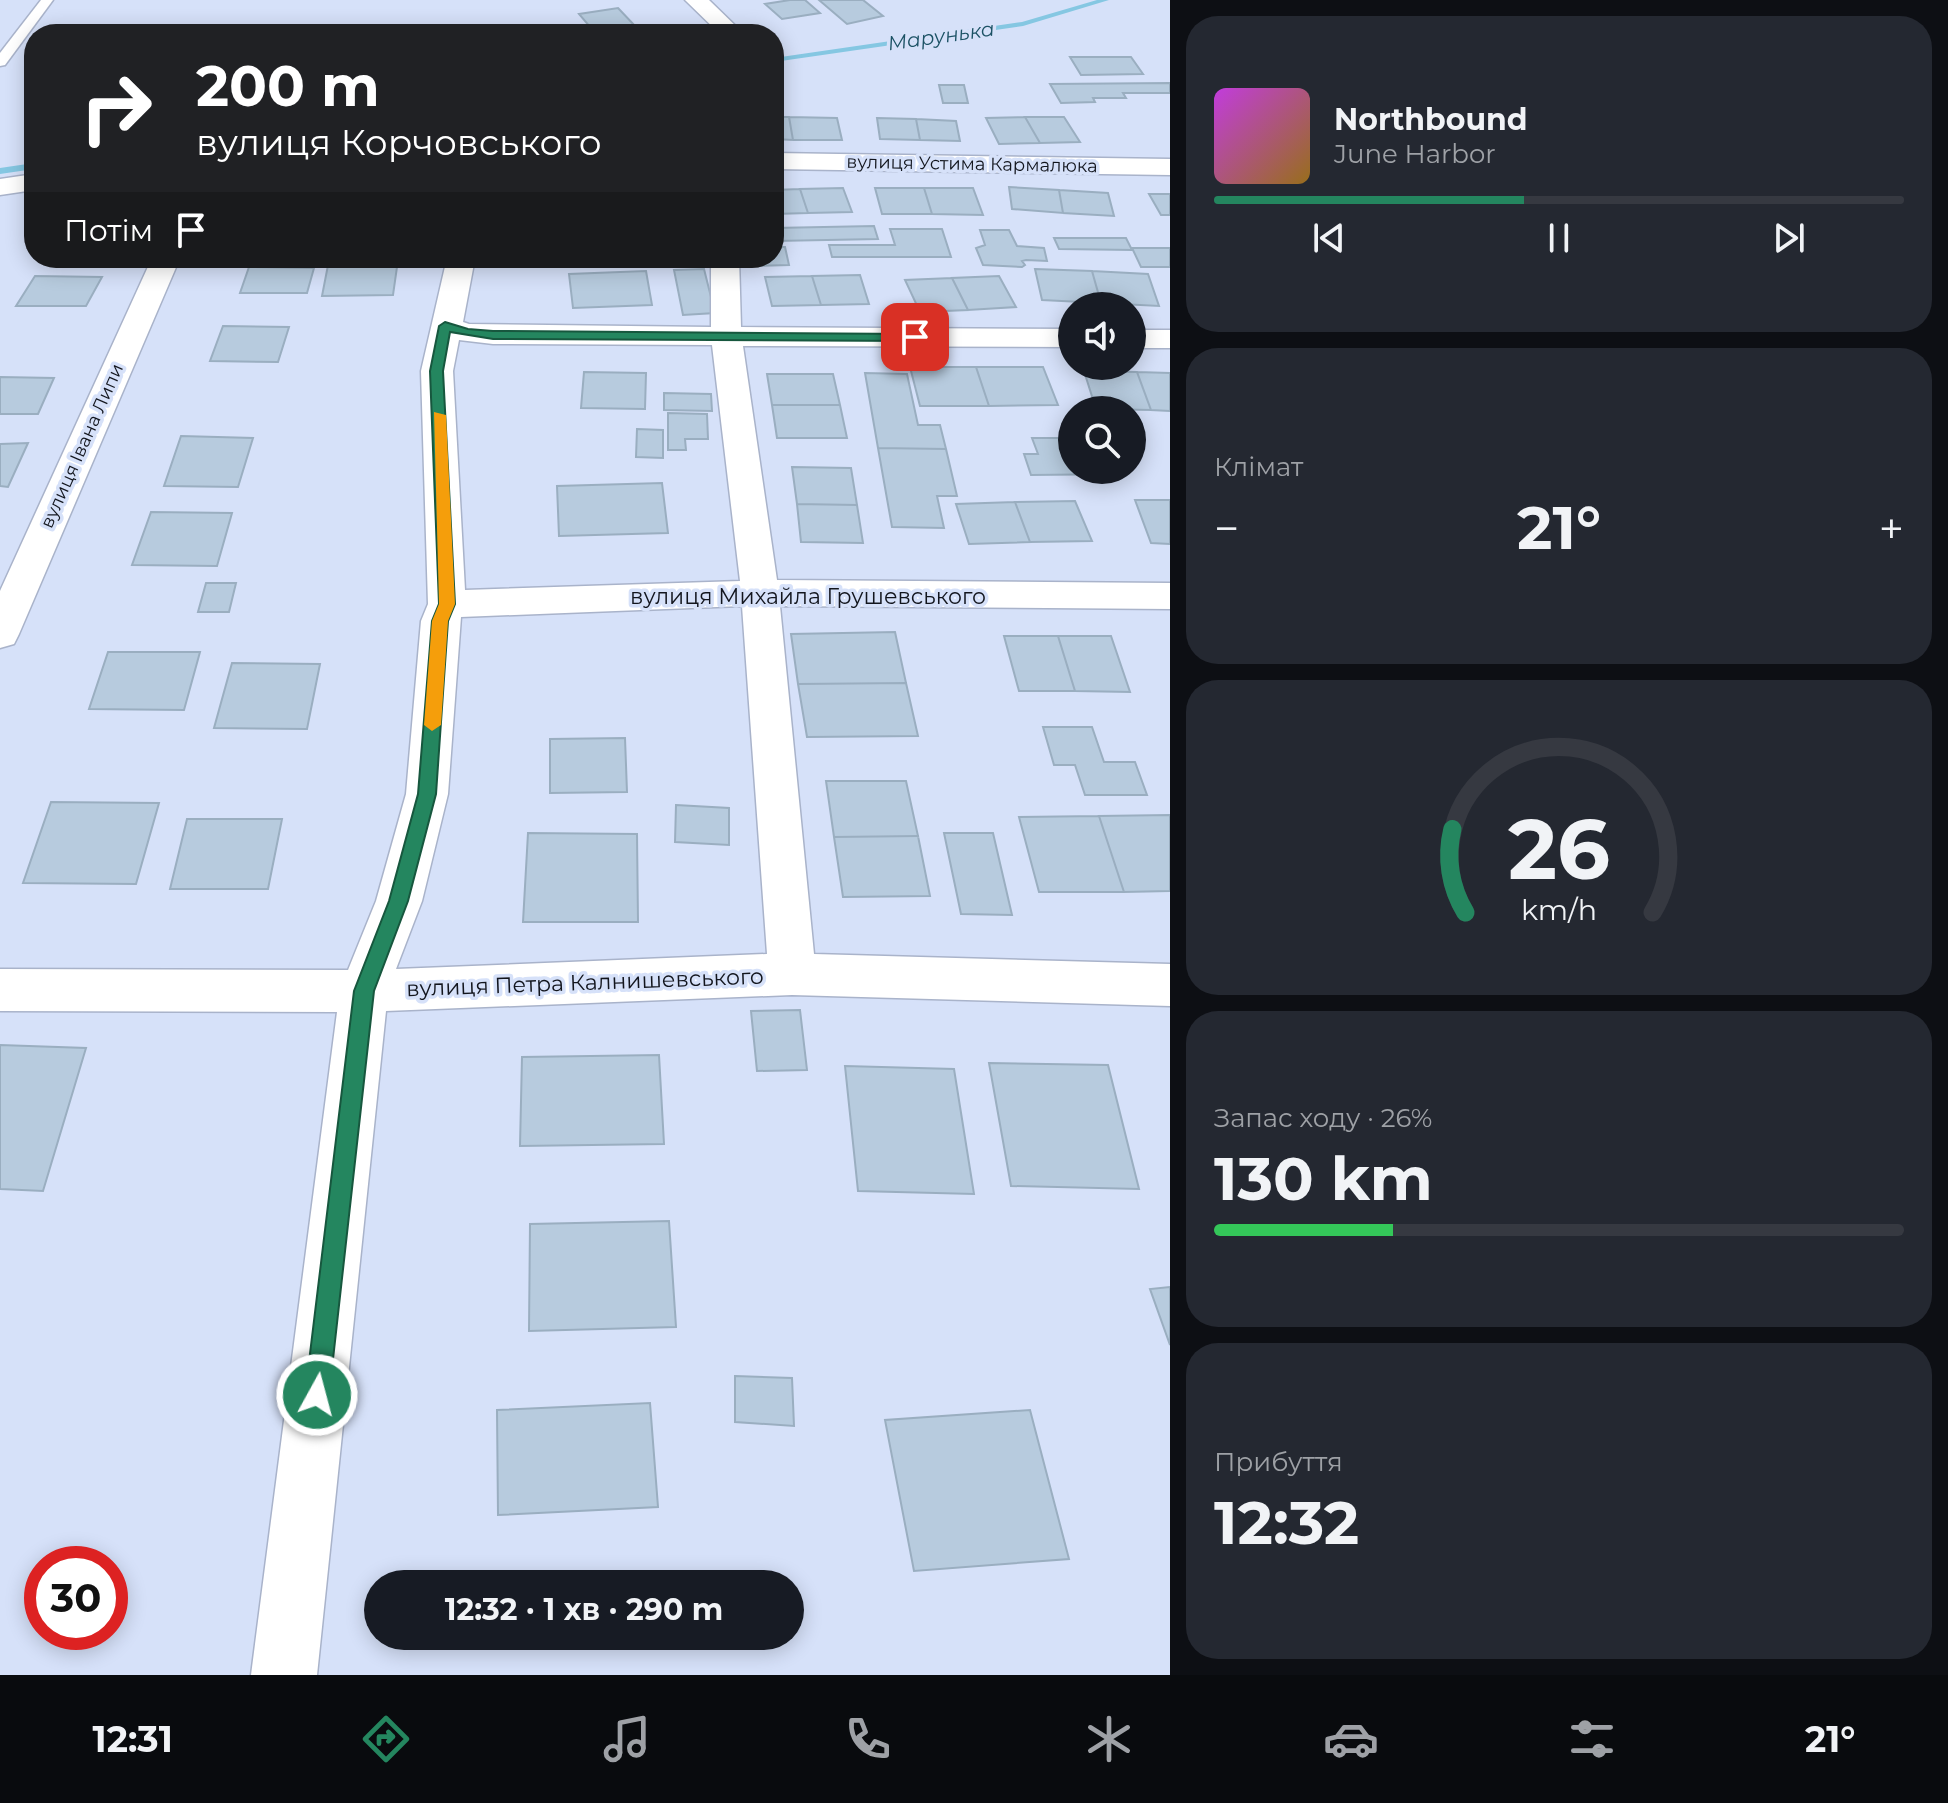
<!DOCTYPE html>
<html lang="uk">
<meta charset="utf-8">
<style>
body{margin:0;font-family:Montserrat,sans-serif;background:#242831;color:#f1f3f6;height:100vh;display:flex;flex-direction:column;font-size:30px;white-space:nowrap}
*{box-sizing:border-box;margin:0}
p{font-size:26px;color:#9ea1a6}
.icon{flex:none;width:44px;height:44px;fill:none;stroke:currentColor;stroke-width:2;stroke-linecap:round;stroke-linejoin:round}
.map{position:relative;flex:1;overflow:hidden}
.side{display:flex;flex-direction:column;gap:16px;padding:16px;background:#0d0f14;width:778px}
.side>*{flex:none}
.top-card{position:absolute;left:24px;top:24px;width:760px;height:244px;border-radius:32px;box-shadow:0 4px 20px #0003;background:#202124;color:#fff;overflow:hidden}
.buttons{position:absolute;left:1058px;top:292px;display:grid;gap:16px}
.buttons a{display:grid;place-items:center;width:88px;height:88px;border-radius:50%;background:#171b24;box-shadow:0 4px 20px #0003;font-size:40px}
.speed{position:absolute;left:24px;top:1546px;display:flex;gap:16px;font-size:40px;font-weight:700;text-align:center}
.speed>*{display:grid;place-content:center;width:104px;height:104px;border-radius:50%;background:#171b24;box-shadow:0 4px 20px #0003;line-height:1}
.speed .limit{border:12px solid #d22;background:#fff;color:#111}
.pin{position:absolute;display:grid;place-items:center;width:68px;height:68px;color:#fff;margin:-34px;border-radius:16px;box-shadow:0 4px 12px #0006}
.me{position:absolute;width:88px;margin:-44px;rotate:7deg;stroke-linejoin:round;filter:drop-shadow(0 0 6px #0008)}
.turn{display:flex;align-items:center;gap:28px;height:168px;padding:0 40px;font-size:36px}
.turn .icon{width:104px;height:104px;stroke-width:2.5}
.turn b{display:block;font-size:56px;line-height:68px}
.then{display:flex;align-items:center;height:76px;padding:0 40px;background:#0003;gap:16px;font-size:30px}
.big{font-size:60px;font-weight:700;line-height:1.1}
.side .card{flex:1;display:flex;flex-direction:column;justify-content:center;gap:12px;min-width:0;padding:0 28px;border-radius:32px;background:#242831}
.side .dial{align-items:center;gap:0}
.dial svg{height:208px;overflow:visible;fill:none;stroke:#363941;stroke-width:7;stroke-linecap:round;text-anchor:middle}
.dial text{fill:#f1f3f6;stroke:none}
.song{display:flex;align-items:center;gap:24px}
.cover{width:96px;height:96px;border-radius:12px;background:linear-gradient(135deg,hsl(290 70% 55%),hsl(40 70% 35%))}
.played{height:8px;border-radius:4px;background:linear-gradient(90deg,#24865f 45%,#363941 45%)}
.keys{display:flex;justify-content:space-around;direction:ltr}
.heat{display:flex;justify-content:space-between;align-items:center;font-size:44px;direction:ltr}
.charge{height:12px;border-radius:6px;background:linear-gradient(90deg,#34c759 26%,#363941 0)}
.trip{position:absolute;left:364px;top:1570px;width:440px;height:80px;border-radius:40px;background:#171b24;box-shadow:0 4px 20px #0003;font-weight:700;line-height:80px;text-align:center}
.tabs{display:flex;height:128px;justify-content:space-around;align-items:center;background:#090b0e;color:#9ea1a6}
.tabs .icon{width:56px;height:56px}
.tabs .on{color:#24865f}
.tabs b{font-size:36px;color:#f1f3f6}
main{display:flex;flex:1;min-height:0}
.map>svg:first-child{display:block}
</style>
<main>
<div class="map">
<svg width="1170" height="1675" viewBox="0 0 1170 1675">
<rect width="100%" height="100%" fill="#d6e1f9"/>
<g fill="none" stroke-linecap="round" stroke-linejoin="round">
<path fill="#85c7e2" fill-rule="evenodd" d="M 1097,0 L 1109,0 L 1023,26 L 774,62 L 774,58 L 1022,22 Z
M 34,163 L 34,169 L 0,174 L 0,168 Z"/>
</g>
<path fill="#b7cbde" stroke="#9aaec0" stroke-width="2" d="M 790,0 L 805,0 L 820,13 L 782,19 L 765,4 Z
M 819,0 L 863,0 L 883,16 L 847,24 Z
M 618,8 L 637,28 L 596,34 L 579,14 Z
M 1070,57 L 1131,57 L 1143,74 L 1081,75 Z
M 1170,83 L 1170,93 L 1123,93 L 1126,98 L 1093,98 L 1095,102 L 1061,103 L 1050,84 Z
M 939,85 L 964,85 L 968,103 L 943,103 Z
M 774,117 L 789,117 L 793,140 L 774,139 Z
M 789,117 L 837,118 L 842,140 L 793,140 Z
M 1025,117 L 1064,117 L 1080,142 L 1040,143 Z
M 1025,117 L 1040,143 L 999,144 L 986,118 Z
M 877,118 L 916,119 L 920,140 L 880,139 Z
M 916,119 L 956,121 L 960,141 L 920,140 Z
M 1009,187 L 1059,190 L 1063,213 L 1012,209 Z
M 843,188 L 852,212 L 808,213 L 800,189 Z
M 875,188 L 924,188 L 932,214 L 882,214 Z
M 924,188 L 973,188 L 983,215 L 932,214 Z
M 800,189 L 808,213 L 774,214 L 774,190 Z
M 1059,190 L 1108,193 L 1114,216 L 1063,213 Z
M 1149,194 L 1170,194 L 1170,215 L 1161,215 Z
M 874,226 L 878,239 L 775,241 L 774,235 L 774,228 Z
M 890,229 L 942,229 L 951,257 L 832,257 L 829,245 L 895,245 Z
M 980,230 L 1009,230 L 1017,246 L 1044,248 L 1047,261 L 1026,260 L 1022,261 L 1025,265 L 1022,267 L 983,265 L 976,248 L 985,245 Z
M 1054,238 L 1126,238 L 1131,248 L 1170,248 L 1170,267 L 1141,267 L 1133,250 L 1059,249 Z
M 774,247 L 785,247 L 789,265 L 754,266 L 752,258 L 774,258 Z
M 329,260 L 398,260 L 393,295 L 322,296 Z
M 249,267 L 314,268 L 307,293 L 240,293 Z
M 704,269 L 715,313 L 683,315 L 674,270 Z
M 1035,269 L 1092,271 L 1101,303 L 1042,300 Z
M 646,271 L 652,305 L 573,308 L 569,274 Z
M 1092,271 L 1148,274 L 1159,306 L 1101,303 Z
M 860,275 L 869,304 L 821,305 L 812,276 Z
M 35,276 L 102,277 L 86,306 L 16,306 Z
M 812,276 L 821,305 L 772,306 L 765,277 Z
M 999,276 L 1016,307 L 968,310 L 952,278 Z
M 952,278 L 968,310 L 920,312 L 905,280 Z
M 223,326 L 289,327 L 278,362 L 210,361 Z
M 910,367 L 976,367 L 989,406 L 920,406 Z
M 976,367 L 1043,367 L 1058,405 L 989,406 Z
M 1084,371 L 1137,372 L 1151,410 L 1096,409 Z
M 584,372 L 646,373 L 645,409 L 581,408 Z
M 1137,372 L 1170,373 L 1170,411 L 1151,410 Z
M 865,373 L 907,374 L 918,425 L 940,425 L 946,449 L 878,448 Z
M 767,374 L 833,374 L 840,405 L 772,405 Z
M 0,377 L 54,378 L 38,414 L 0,414 Z
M 664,393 L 711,394 L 712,411 L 664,410 Z
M 772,405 L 840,405 L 847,438 L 777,438 Z
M 668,413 L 707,414 L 708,439 L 685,439 L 686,450 L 668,450 Z
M 637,429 L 663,430 L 663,458 L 636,457 Z
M 181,436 L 253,438 L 238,487 L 164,486 Z
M 1032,438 L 1072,438 L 1072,470 L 1124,470 L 1126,474 L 1031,475 L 1024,454 L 1038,454 Z
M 28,443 L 8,487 L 0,486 L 0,444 Z
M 878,448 L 946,449 L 957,496 L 937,496 L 944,528 L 892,527 Z
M 792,467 L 851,468 L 857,505 L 797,504 Z
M 662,483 L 668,533 L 559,536 L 557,486 Z
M 1135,500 L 1170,500 L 1170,544 L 1151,543 Z
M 1075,501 L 1092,541 L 1030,542 L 1015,502 Z
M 1015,502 L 1030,542 L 969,544 L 956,504 Z
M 797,504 L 857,505 L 863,543 L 801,542 Z
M 151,512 L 232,513 L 217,566 L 132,565 Z
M 206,583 L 236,583 L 229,612 L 198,612 Z
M 895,632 L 906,683 L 798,684 L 791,634 Z
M 1004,636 L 1058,636 L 1075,691 L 1019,691 Z
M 1058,636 L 1111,636 L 1130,692 L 1075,691 Z
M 108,652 L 200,652 L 184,710 L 89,709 Z
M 232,663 L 320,664 L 307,729 L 214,728 Z
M 906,683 L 918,736 L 807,737 L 798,684 Z
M 1043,727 L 1092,727 L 1104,762 L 1135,762 L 1147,795 L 1085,795 L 1075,765 L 1054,765 Z
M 625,738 L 627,792 L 550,793 L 550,739 Z
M 826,781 L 906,781 L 918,836 L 834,837 Z
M 51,802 L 159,803 L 136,884 L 23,883 Z
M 676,805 L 729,808 L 729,845 L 675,842 Z
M 1170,815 L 1170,891 L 1124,892 L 1099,816 Z
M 1099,816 L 1124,892 L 1039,892 L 1019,817 Z
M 187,819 L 282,819 L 268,889 L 170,889 Z
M 528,833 L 637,834 L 638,922 L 523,922 Z
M 944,833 L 993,833 L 1012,915 L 961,914 Z
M 918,836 L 930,896 L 843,897 L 834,837 Z
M 800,1010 L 807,1070 L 757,1071 L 751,1011 Z
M 0,1045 L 86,1048 L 43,1191 L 0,1189 Z
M 659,1055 L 664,1144 L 520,1146 L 522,1057 Z
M 989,1063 L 1108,1065 L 1139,1189 L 1011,1186 Z
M 845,1066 L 954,1069 L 974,1194 L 858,1191 Z
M 669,1221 L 676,1327 L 529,1331 L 530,1224 Z
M 1170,1287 L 1170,1345 L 1150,1289 Z
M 735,1376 L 792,1378 L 794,1426 L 735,1422 Z
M 650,1403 L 658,1507 L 498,1515 L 497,1410 Z
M 1030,1410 L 1069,1559 L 914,1571 L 885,1420 Z"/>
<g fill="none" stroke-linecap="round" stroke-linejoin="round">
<g stroke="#a9b3ca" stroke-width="3">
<path id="lane" d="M 41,0 L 53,0 L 5,65 L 0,66 L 0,53 Z"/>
</g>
<g stroke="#a9b3ca" stroke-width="3">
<path id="street" d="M 685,0 L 709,0 L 744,34 L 720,34 Z
M 774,153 L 1170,159 L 1170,175 L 774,169 Z
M 34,174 L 34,190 L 0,195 L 0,179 Z
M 152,258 L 180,258 L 19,634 L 14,644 L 0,648 L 0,591 Z
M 447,258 L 475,258 L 463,322 L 469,324 L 711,327 L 711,258 L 739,258 L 741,327 L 1072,329 L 1072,347 L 743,346 L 777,580 L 1170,583 L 1170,609 L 780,606 L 814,954 L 1170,964 L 1170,1006 L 792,995 L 386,1011 L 317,1675 L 251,1675 L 337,1012 L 0,1011 L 0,969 L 348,970 L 376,901 L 406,794 L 421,621 L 428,604 L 421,371 ZM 459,340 L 493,344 L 712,345 L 740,581 L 465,590 L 453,371 ZM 742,606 L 767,954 L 396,969 L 422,901 L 448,794 L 461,617 Z
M 1132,330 L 1170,330 L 1170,348 L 1132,348 Z"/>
</g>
<use href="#lane" fill="#fff" fill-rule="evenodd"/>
<use href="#street" fill="#fff" fill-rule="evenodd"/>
</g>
<path fill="#24865f" stroke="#17573e" stroke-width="2" d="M 445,322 L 468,329 L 493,331 L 915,334 L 921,337 L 915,341 L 493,339 L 450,332 L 443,371 L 455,604 L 448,621 L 436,794 L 408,901 L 374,991 L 329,1395 L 325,1404 L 317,1407 L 308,1404 L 305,1395 L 354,991 L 389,901 L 418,794 L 432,621 L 439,604 L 430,371 L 439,326 Z"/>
<path fill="#f59e0b" d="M 434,412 L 446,415 L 455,604 L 448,621 L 441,725 L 432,731 L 424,725 L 432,621 L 439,604 Z"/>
<g text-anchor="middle" stroke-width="7" stroke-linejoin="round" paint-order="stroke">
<g font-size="18" fill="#12151d" stroke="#d6e1f9">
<text transform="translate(972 164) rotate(1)" y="6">вулиця Устима Кармалюка</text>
<text transform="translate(82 446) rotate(-66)" y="6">вулиця Івана Липи</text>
</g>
<g font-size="20" font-style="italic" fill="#1c5265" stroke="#d6e1f9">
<text transform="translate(941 36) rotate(-8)" y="7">Марунька</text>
</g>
<g font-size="22" fill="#12151d" stroke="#d6e1f9">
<text x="808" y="604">вулиця Михайла Грушевського</text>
<text transform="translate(585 982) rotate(-2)" y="8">вулиця Петра Калнишевського</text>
</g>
</g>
</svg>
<div class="buttons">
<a><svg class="icon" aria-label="sound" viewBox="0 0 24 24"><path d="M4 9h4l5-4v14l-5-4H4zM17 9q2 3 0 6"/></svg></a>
<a><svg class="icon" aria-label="search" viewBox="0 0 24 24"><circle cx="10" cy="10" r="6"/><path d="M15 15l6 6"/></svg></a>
</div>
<div class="speed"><div class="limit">30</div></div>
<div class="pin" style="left:915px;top:337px;background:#d93025"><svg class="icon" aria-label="arrive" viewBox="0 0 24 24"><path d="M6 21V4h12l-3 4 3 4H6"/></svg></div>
<svg class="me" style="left:317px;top:1395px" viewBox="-20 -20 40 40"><circle r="17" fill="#24865f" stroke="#fff" stroke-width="3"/><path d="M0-11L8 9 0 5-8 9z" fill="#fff"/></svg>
<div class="trip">12:32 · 1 хв · 290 m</div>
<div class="top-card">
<div class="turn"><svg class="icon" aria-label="right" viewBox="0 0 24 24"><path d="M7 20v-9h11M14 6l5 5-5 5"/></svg><div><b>200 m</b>вулиця Корчовського</div></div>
<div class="then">Потім<svg class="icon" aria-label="arrive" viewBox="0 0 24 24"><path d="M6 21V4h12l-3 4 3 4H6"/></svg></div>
</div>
</div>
<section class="side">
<div class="card">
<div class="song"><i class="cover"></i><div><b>Northbound</b><p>June Harbor</p></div></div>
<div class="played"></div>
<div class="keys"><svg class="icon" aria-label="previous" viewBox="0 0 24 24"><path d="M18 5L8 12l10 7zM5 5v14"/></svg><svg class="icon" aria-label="pause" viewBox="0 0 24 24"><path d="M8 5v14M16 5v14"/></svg><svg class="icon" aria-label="next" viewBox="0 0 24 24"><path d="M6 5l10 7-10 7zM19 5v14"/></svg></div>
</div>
<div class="card"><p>Клімат</p>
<div class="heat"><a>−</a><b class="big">21°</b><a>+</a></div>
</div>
<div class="card dial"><svg viewBox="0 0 100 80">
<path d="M14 69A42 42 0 1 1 86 69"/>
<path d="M14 69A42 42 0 0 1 9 37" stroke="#24865f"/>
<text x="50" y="56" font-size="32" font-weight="700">26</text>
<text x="50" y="72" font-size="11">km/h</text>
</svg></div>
<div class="card"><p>Запас ходу · 26%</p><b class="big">130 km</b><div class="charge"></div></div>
<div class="card"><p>Прибуття</p><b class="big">12:32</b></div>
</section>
</main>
<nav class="tabs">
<b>12:31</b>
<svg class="icon on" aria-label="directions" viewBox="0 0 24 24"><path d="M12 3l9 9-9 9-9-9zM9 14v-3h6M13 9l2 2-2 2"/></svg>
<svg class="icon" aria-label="music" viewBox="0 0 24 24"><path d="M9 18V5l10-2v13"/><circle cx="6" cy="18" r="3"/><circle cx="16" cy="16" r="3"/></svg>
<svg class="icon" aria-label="phone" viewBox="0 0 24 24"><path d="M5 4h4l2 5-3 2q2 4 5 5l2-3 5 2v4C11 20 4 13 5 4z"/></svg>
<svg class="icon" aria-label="climate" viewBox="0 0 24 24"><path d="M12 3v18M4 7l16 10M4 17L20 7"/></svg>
<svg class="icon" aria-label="car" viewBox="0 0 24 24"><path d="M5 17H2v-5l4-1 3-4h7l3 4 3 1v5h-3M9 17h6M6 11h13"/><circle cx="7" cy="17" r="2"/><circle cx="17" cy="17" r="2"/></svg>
<svg class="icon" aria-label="filters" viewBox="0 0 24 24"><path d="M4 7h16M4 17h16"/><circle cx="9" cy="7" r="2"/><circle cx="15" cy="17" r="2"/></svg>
<b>21°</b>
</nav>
